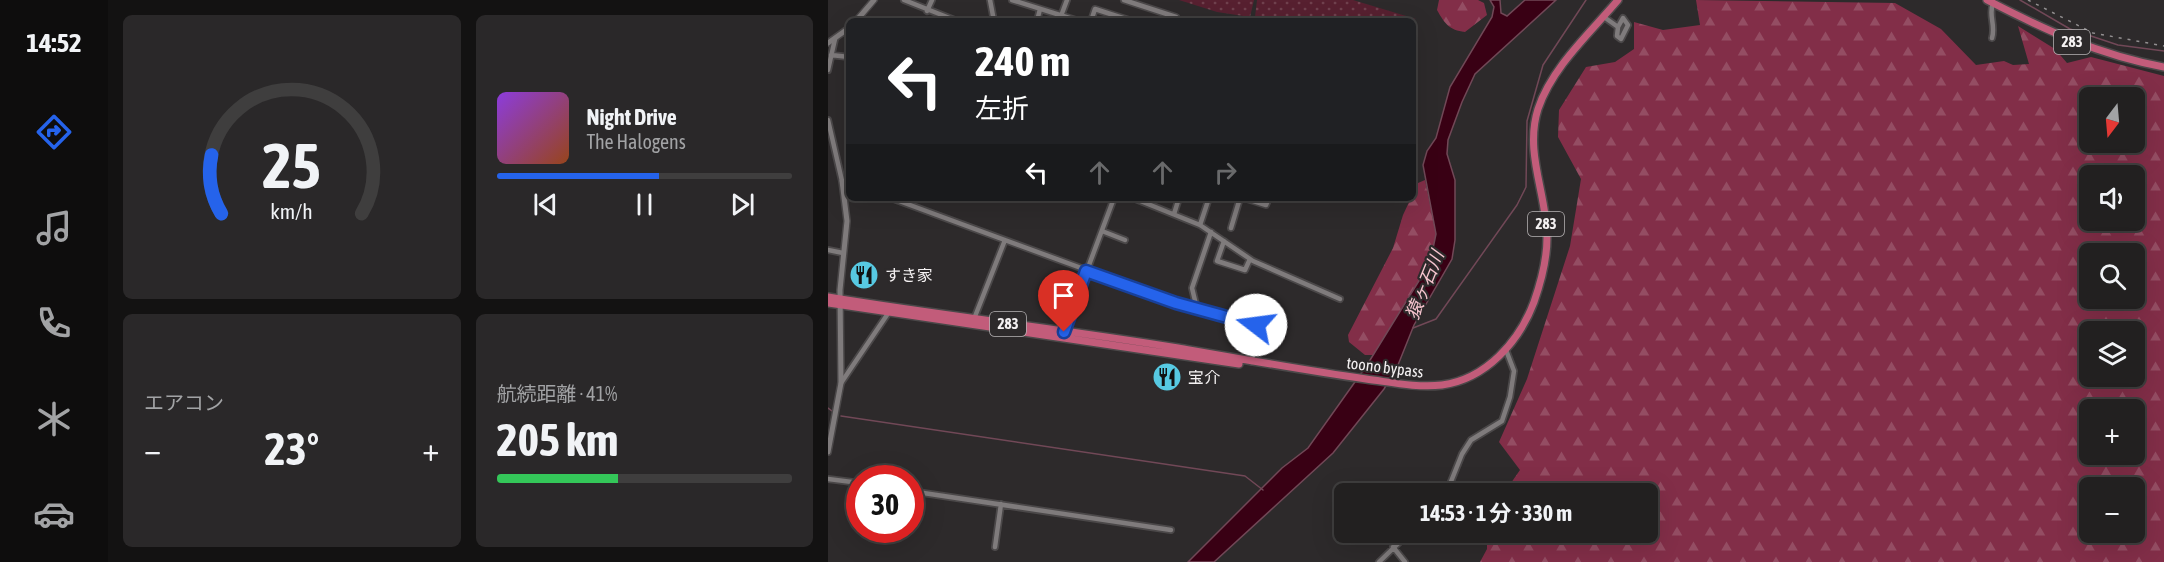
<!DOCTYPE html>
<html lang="ja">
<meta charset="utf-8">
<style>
body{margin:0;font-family:"Asap Condensed","Noto Sans JP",sans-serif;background:#2a2829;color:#f1f3f6;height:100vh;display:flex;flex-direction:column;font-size:22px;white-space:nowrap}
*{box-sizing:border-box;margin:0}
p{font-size:20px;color:#a2a3a5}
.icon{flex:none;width:33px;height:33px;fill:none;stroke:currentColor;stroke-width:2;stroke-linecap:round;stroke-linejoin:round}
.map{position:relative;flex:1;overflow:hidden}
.sheet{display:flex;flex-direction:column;gap:15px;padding:15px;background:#131212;width:720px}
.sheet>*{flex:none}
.banner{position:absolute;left:18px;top:18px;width:570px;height:183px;border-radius:9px;box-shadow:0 6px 24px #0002,0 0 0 2px #3f3e3e;background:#202124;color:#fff;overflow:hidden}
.needle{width:39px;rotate:196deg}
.fabs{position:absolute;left:1251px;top:87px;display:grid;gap:12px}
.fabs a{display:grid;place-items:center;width:66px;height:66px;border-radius:9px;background:#222020;box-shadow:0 6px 24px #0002,0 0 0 2px #3f3e3e;font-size:30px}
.speed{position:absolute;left:18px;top:465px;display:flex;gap:12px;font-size:30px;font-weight:700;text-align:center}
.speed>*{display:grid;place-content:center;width:78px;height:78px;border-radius:50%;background:#222020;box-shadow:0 6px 24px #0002,0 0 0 2px #3f3e3e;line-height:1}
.speed .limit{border:9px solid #d22;background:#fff;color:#111}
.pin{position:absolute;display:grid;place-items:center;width:51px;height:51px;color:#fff;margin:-62px -26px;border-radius:50% 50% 50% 0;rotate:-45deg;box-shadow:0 0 6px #0007}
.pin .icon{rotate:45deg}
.me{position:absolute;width:66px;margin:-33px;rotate:285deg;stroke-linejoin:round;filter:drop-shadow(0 0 4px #0008)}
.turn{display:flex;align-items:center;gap:21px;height:126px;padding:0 30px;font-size:27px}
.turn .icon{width:78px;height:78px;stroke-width:2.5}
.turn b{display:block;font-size:42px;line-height:51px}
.lanes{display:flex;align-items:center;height:57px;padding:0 30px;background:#0003;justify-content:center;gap:30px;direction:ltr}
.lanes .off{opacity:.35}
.big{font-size:45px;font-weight:700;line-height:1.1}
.sheet .tile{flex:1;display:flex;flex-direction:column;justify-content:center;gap:9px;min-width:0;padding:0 21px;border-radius:9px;background:#2a2829}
.sheet .dial{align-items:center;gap:0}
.dial svg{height:156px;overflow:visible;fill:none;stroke:#3f3e3e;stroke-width:7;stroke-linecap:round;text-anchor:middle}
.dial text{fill:#f1f3f6;stroke:none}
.song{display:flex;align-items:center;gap:18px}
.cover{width:72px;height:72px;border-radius:9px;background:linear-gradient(135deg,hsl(270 70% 55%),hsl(20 70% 35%))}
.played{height:6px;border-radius:3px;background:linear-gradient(90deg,#2563eb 55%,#3f3e3e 55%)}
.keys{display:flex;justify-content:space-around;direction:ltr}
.heat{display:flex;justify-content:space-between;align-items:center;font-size:33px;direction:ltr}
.charge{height:9px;border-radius:4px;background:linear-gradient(90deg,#34c759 41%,#3f3e3e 0)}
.sheet .tiles{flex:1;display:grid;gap:15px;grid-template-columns:repeat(2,1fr)}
.trip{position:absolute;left:506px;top:483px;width:324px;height:60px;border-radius:9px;background:#222020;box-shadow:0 6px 24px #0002,0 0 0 2px #3f3e3e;font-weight:700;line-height:60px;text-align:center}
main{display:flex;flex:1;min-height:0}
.menu{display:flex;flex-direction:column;width:108px;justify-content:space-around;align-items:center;background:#0e0d0d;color:#a2a3a5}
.menu .icon{width:42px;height:42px}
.menu .selected{color:#2563eb}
.menu b{font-size:27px;color:#f1f3f6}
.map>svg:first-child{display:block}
</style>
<main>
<nav class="menu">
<b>14:52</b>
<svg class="icon selected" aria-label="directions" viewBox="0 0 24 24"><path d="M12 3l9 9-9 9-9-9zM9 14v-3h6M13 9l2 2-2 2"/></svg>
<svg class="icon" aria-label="music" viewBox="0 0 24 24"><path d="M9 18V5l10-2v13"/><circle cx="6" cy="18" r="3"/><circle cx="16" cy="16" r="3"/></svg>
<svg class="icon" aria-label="phone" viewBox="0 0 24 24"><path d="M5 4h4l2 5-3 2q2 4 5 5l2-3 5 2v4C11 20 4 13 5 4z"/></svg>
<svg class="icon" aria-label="climate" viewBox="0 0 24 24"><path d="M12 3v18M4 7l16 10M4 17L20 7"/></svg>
<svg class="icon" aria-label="car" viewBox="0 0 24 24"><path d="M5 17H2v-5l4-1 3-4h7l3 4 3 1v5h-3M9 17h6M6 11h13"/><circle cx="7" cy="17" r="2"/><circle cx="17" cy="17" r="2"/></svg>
</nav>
<section class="sheet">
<div class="tiles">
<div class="tile dial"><svg viewBox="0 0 100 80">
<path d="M14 69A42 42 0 1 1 86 69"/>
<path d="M14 69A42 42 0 0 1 9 39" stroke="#2563eb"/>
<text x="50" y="56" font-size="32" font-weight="700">25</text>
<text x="50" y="72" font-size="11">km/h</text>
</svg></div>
<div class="tile">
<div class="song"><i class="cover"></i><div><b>Night Drive</b><p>The Halogens</p></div></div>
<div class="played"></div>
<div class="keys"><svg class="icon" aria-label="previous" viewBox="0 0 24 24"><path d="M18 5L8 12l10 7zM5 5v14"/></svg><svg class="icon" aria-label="pause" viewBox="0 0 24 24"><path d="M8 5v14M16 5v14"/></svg><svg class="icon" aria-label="next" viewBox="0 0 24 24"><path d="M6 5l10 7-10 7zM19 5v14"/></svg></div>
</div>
<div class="tile"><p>エアコン</p>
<div class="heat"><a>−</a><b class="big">23°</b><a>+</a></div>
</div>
<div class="tile"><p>航続距離 · 41%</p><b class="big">205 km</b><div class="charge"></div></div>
</div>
</section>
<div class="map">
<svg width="1336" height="562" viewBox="0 0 1336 562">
<defs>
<pattern id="grass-dots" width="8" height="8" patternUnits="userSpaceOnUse" patternTransform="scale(1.5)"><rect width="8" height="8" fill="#572030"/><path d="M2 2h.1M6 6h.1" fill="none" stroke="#70414e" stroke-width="1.8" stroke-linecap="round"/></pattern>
<pattern id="forest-firs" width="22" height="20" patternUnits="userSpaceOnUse" patternTransform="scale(1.5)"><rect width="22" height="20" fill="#822e48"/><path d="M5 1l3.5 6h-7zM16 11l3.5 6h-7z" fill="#944d63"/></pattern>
</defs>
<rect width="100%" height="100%" fill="#2d2a2b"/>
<path fill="url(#grass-dots)" d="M 351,0 L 426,0 L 422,17 L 389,12 Z
M 429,0 L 525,0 L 588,19 C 535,20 479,27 427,17 Z"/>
<path fill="url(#forest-firs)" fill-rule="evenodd" d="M 611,0 L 650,0 L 656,3 L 659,15 L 637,32 C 621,30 617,24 609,10 Z
M 868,0 L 1067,3 L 1113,29 L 1148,65 L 1176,61 L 1185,65 L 1201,64 L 1190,26 L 1227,49 L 1239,63 L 1263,57 L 1336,76 L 1336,562 L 652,562 L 659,549 L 659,533 L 819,532 L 819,494 L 676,493 L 692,470 L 671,442 L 699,379 L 742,246 L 753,179 L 730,137 L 731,110 L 758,67 L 787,62 L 806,49 L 806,22 L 835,30 L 872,25 ZM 1262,98 L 1306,98 L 1306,142 L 1262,142 ZM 1262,176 L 1306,176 L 1306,220 L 1262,220 ZM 1262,254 L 1306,254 L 1306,298 L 1262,298 ZM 1262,332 L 1306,332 L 1306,376 L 1262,376 ZM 1262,410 L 1306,410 L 1306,454 L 1262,454 ZM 1262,488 L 1306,488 L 1306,532 L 1262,532 Z
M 597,180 L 608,234 L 602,263 L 545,355 L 537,355 L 521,342 L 520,335 L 565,248 L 575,215 L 590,183 Z"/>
<path fill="#390014" stroke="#714857" stroke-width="1.5" d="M 662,0 L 672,0 L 673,13 L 679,16 L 697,0 L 728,0 L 647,74 L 634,102 L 620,140 L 619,154 L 627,180 L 627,240 L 624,259 L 586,325 L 570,365 L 556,389 L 505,453 L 386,562 L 360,562 L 454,468 L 480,448 L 539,365 L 602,263 L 608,234 L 595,165 L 599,151 L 608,138 L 622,87 L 664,17 L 666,7 Z"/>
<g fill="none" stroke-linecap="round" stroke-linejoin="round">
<path stroke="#714857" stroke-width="1.5" d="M 1192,0 L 1242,29 L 1290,45 L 1336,51
M 585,328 L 608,319 L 689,205 L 698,187 L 699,121 L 715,65 L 758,0
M 0,408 L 4,411
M 13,416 L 417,476 L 435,490"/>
<g stroke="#4b4849" stroke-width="8">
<path id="minor" d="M 76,0 L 129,21
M 162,0 L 166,21
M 184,0 L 251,21
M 296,0 L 348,17 L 346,21
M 99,11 L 104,0
M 233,16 L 239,0
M 776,17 L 790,27 L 795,18 L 800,25 L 793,39 L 789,36 L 790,27
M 209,21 L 212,9
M 263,21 L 267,9 L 304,21
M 1164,38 C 1168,25 1160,15 1165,3
M 3,55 L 21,57
M 0,70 L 7,39
M 0,120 L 14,181 L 21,183
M 63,198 L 348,303 L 428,325 L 424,362
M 305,198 L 372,225 L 425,261 L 512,299
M 416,198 L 438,205 L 441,198
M 346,214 L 351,198
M 372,225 L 381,198
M 403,228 L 412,198
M 274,231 L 297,240
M 396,241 L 389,261 L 417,270 L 422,259
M 0,250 L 15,253
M 369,309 L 364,288 L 383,232
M 146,319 L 177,240
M 236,332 L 286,198
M 13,383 L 61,312
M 0,479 L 32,483
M 82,491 L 343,530
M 618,494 L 634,454 L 643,440 L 674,421 L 682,397 L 686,371 L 678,350
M 167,547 L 173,504
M 565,547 L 577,562
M 551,562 L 582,532"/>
</g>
<g stroke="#4b4849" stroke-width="8">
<path id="tertiary" d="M 28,21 L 46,0
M 0,43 L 21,28
M 0,452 L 13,383 L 12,290 L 19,221 L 14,181"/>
</g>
<g stroke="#4b4849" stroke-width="10">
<path id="trunk" d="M 1159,0 C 1217,30 1271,55 1336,67
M 0,297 C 116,316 234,329 350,348 C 413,359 475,370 538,379 C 562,382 589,388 614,385 C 658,379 691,342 706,302 C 713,282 719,259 719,238 C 719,194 696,153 710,109 C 724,67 762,33 790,0
M 0,303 L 411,364"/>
</g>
<use href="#minor" stroke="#7f7b7c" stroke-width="4.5"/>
<use href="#tertiary" stroke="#7f7b7c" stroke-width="5"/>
<use href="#trunk" stroke="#c25c7a" stroke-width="7"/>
<path stroke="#928f90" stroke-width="1.5" stroke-dasharray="3 6" stroke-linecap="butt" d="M 1200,0 L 1265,33 L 1336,46"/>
</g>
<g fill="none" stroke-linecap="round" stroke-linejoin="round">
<g stroke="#184099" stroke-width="15">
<path id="route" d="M 236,332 L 258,271 L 348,303 L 428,325"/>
</g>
<use href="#route" stroke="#2563eb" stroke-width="10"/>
</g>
<defs>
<g id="restaurant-disc" transform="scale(1.5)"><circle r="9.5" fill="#57c9e2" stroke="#2d2a2b"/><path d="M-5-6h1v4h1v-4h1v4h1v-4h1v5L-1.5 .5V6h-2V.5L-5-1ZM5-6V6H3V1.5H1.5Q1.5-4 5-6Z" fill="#111"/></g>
</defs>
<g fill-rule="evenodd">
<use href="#restaurant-disc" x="36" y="275"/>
<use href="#restaurant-disc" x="339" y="377"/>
</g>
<g text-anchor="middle" stroke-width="4.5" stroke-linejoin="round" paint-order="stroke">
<g fill="#2d2a2b" stroke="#b8b5b6" stroke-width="1.5">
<rect x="1226" y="30" width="36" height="24" rx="4.5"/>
<rect x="700" y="212" width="36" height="24" rx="4.5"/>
<rect x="162" y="312" width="36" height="24" rx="4.5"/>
</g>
<g font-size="15" font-weight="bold" fill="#f4f1f2">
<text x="1244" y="47">283</text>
<text x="718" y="229">283</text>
<text x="180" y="329">283</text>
</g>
<g font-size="16" fill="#f4f1f2" stroke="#2d2a2b" text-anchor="start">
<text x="57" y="281">すき家</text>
<text x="360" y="383">宝介</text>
</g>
<g font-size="16" fill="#f4f1f2" stroke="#2d2a2b">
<text transform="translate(557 367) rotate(7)" y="6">toono bypass</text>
</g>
<g font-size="18" font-style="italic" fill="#f7c5cf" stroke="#2d2a2b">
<text transform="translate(597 285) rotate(-68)" y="6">猿ヶ石川</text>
</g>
</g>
</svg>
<div class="fabs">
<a><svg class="needle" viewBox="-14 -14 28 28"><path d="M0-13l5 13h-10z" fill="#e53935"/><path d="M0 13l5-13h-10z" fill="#a2a3a5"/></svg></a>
<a><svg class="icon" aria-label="sound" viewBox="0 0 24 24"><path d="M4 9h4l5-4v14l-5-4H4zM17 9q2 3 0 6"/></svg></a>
<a><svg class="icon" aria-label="search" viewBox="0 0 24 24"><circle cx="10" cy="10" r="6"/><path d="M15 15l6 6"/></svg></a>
<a><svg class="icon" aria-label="layers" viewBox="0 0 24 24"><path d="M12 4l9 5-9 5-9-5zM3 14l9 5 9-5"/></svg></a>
<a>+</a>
<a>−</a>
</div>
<div class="speed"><div class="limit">30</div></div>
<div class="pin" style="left:236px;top:332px;background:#d93025"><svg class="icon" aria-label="arrive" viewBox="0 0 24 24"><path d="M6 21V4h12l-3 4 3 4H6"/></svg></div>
<svg class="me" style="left:428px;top:325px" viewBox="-20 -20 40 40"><circle r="19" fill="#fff"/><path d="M0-13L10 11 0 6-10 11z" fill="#2563eb"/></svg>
<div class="trip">14:53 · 1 分 · 330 m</div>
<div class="banner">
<div class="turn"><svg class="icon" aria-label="left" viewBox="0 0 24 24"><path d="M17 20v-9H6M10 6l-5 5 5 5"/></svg><div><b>240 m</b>左折</div></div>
<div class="lanes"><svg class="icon" aria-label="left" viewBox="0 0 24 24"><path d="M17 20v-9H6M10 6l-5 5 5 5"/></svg><svg class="icon off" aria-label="ahead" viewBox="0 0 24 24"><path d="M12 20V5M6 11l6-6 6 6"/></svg><svg class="icon off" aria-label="ahead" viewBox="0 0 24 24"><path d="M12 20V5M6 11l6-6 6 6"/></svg><svg class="icon off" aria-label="right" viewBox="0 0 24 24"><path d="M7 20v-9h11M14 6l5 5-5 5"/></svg></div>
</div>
</div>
</main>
